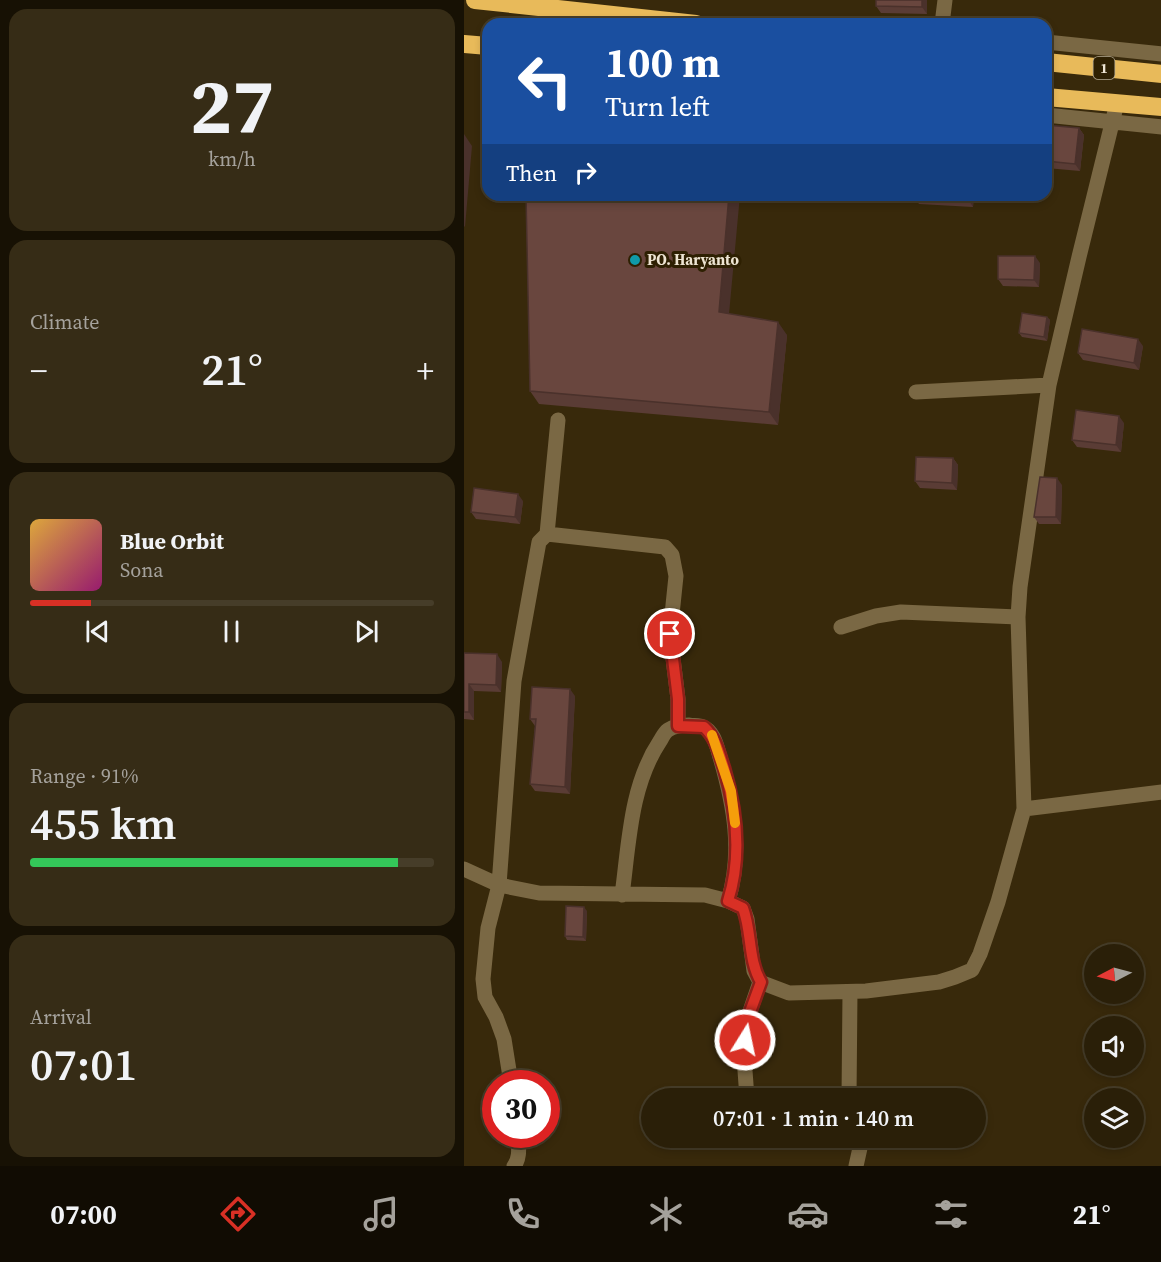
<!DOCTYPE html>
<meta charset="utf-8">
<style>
body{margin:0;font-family:"Source Serif 4",serif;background:#362c16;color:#f1f3f6;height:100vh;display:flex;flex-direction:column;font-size:22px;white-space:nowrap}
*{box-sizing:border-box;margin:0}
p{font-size:20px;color:#a5a29c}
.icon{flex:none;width:33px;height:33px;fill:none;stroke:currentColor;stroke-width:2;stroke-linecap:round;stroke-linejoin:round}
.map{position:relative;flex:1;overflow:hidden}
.panel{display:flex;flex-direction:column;gap:9px;padding:9px;background:#171104;width:464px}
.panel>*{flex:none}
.guide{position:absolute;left:18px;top:18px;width:570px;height:183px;border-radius:18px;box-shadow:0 3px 9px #0003,0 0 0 2px #463d29;background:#1a4fa0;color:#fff;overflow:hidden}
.needle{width:39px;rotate:264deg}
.fabs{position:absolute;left:620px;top:944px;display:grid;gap:12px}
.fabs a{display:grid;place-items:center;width:60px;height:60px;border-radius:50%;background:#2a1f08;box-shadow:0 3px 9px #0003,0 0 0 2px #463d29;font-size:30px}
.speed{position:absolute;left:18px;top:1070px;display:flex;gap:12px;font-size:30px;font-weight:700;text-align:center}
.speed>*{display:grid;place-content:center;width:78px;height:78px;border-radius:50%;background:#2a1f08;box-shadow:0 3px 9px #0003,0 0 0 2px #463d29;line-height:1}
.speed .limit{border:9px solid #d22;background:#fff;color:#111}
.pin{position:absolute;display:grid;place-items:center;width:51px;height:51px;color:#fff;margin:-26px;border:3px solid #fff;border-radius:50%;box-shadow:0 2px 6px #0007}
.me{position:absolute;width:66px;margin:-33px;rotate:10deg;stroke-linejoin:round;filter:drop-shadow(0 0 4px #0008)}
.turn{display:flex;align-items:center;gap:21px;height:126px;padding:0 24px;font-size:27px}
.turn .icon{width:78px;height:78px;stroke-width:2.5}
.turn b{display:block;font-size:42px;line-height:51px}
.then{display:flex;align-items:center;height:57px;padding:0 24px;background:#0003;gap:12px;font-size:22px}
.big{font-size:45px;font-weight:600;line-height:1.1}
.panel .card{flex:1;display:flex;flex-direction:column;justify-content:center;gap:9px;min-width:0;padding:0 21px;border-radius:18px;background:#362c16}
.panel .dial{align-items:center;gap:0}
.dial b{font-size:78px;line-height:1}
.song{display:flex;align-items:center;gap:18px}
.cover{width:72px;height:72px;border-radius:9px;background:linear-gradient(135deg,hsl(40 70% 55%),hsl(320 70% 35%))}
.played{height:6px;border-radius:3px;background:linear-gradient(90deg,#d93025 15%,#463d29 15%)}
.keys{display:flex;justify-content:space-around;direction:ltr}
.heat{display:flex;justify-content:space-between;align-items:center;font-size:33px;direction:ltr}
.charge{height:9px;border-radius:4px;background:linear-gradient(90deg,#34c759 91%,#463d29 0)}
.trip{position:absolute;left:177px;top:1088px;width:345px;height:60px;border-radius:30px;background:#2a1f08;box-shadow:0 3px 9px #0003,0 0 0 2px #463d29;font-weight:600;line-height:60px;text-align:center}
.tab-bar{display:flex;height:96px;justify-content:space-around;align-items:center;background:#110c03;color:#a5a29c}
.tab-bar .icon{width:42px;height:42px}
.tab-bar .current{color:#d93025}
.tab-bar b{font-size:27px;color:#f1f3f6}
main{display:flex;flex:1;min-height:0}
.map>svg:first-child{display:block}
</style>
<main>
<section class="panel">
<div class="card dial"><b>27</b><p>km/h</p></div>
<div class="card"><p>Climate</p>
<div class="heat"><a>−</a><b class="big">21°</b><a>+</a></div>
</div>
<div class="card">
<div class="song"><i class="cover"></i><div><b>Blue Orbit</b><p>Sona</p></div></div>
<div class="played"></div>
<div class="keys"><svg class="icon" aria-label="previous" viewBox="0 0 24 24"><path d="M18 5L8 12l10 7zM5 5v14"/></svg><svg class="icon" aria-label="pause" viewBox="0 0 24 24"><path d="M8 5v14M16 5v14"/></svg><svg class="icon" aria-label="next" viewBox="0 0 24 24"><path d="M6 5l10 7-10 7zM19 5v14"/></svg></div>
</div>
<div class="card"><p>Range · 91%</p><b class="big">455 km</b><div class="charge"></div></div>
<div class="card"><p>Arrival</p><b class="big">07:01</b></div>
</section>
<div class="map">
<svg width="698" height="1166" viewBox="0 0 698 1166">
<rect width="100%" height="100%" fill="#38290b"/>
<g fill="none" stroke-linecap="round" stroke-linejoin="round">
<path stroke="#7a6844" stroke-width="15" d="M 478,24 L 481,0
M 582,42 L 698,54
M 582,115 L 698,127
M 452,392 L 585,385
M 83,534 L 94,420
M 377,627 L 412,616 L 437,612 L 554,617
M 560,809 L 698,792
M 0,869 L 35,885 L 75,893 L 241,895 L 264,901 L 279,908 L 283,919 L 290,971 L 296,982 L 325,993 L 402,991 L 475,982 L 491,977 L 508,970 L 516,954 L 534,902 L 560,809 L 554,617 L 556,587 L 585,385 L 615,257 L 653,103
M 158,895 C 165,844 166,786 196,741 C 198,738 200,733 204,730 C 210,726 218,725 225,725 C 229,726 235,725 239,727 C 250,731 253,747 256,757 C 270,805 279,852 264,901
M 47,1083 L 40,1039 L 32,1017 L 21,997 L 19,979 L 24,928 L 35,885 L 50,681 L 75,542 L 83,534 L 201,547 L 208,555 L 212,576 L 206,634 L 214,699 L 214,726
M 283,1098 L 280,1057 L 282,1023 L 296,982
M 385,1098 L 386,992
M 391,1137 L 396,1148 L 392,1166
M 50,1166 C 57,1157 54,1145 54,1134"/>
<path stroke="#e8ba5a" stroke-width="18" d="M 11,0 L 232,24
M 0,44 L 24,46
M 582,62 L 698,74
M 582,97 L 698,107"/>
</g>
<path fill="#5a3c35" d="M 412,0 L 463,0 L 463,14 L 417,13 L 412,6 Z
M 582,125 L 615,128 L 620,135 L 616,171 L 582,168 Z
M 510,195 L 509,207 L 455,204 L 450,197 Z
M 576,263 L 575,287 L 539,286 L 534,279 Z
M 265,314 L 323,335 L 314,425 L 75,404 L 66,391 Z
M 583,317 L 586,320 L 583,341 L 558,337 L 555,333 Z
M 679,346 L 675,370 L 619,360 L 614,353 Z
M 660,423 L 657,452 L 613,447 L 608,440 Z
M 489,458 L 494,465 L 493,490 L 456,488 L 451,481 Z
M 598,485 L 597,524 L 575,524 L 570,517 Z
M 59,501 L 56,524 L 12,519 L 7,512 Z
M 0,653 L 38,662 L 37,692 L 10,691 L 10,720 L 0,719 Z
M 111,696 L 106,794 L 71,791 L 66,784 L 71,726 L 66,719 Z
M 123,911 L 122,941 L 103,940 L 101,936 Z"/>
<path fill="#4a312b" d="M 458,0 L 463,0 L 463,14 L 458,7 Z
M 615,128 L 620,135 L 616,171 L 611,164 Z
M 0,134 L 8,146 L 1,227 L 0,226 Z
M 265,195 L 276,195 L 264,325 L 255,312 Z
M 505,195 L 510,195 L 509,207 L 504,199 Z
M 571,256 L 576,263 L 575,287 L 570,280 Z
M 583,317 L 586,320 L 583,341 L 580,337 Z
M 314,322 L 323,335 L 314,425 L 305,412 Z
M 674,339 L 679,346 L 675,370 L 670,363 Z
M 655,416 L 660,423 L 657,452 L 652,445 Z
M 489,458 L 494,465 L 493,490 L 488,483 Z
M 593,478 L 598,485 L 597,524 L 592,517 Z
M 54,494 L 59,501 L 56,524 L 51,517 Z
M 33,654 L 38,662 L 37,692 L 32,685 Z
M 5,684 L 10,691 L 10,720 L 5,712 Z
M 106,689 L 111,696 L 106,794 L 101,787 Z
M 120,907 L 123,911 L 122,941 L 119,937 Z"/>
<path fill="#69463e" stroke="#4a312b" stroke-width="1.5" d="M 412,0 L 458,0 L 458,7 L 412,6 Z
M 582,125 L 615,128 L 611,164 L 582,161 Z
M 62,195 L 265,195 L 255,312 L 314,322 L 305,412 L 66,391 Z
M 450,195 L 505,195 L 504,199 L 450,197 Z
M 534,256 L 571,256 L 570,280 L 534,279 Z
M 558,313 L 583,317 L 580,337 L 555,333 Z
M 618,329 L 674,339 L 670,363 L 614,353 Z
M 612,410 L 655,416 L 652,445 L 608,440 Z
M 452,457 L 489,458 L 488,483 L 451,481 Z
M 576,477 L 593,478 L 592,517 L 570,517 Z
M 10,488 L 54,494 L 51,517 L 7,512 Z
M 0,653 L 33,654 L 32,685 L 5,684 L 5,712 L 0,712 Z
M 68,687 L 106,689 L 101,787 L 66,784 L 72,719 L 66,719 Z
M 102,906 L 120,907 L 119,937 L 101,936 Z"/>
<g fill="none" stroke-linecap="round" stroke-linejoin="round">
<g stroke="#8d1f18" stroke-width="15">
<path id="route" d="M 206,634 L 214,699 L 214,726 L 240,727 C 252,738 255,753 260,768 C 273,811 278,857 264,901 L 279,908 C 288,932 284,960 297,982 L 282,1023 L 281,1040"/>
</g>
<use href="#route" stroke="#d93025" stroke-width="10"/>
<path stroke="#f59e0b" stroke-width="10" d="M 248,735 L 267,791 L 271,823"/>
</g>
<circle fill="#0f9aa8" stroke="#2e2002" stroke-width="2" cx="171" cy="260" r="6"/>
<g text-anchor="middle" stroke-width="6" stroke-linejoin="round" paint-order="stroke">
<rect fill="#2e2002" stroke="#b4aa94" stroke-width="1.5" x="629.5" y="57" width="21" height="22" rx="4.5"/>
<g font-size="14" font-weight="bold" fill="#eee5d3">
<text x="640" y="73">1</text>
</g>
<g font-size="15" font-weight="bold" fill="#eee5d3" stroke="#2e2002" text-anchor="start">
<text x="183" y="265">PO. Haryanto</text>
</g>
</g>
</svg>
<div class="fabs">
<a><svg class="needle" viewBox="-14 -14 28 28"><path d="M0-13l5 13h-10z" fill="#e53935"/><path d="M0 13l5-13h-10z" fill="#a5a29c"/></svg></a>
<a><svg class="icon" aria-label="sound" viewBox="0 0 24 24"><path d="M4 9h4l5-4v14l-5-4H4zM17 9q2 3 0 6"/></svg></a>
<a><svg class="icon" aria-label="layers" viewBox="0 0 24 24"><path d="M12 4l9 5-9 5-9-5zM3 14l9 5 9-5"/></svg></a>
</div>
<div class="speed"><div class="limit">30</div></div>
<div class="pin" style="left:206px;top:634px;background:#d93025"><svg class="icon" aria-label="arrive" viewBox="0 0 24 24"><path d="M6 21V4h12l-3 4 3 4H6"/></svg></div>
<svg class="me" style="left:281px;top:1040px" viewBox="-20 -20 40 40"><circle r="17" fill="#d93025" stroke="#fff" stroke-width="3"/><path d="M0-11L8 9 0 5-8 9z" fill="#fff"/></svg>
<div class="trip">07:01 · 1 min · 140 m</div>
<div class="guide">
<div class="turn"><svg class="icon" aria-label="left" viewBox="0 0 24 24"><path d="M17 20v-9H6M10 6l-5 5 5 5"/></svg><div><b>100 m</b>Turn left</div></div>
<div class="then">Then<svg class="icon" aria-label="right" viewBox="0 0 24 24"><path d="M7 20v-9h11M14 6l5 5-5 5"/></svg></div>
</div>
</div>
</main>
<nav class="tab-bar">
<b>07:00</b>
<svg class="icon current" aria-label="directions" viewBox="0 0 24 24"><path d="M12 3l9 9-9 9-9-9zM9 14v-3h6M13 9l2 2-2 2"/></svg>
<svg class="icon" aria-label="music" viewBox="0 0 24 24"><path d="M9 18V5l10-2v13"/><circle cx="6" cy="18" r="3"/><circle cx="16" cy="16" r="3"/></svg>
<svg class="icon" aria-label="phone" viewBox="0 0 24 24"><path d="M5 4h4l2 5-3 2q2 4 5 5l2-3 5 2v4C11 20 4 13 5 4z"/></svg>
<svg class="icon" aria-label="climate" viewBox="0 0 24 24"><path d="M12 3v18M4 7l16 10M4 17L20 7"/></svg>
<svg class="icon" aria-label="car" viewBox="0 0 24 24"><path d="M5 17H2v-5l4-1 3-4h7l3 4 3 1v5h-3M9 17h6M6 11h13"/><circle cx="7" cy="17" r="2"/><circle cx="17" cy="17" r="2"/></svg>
<svg class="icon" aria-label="filters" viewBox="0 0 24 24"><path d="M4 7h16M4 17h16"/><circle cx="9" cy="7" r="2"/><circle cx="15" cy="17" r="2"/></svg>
<b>21°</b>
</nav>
